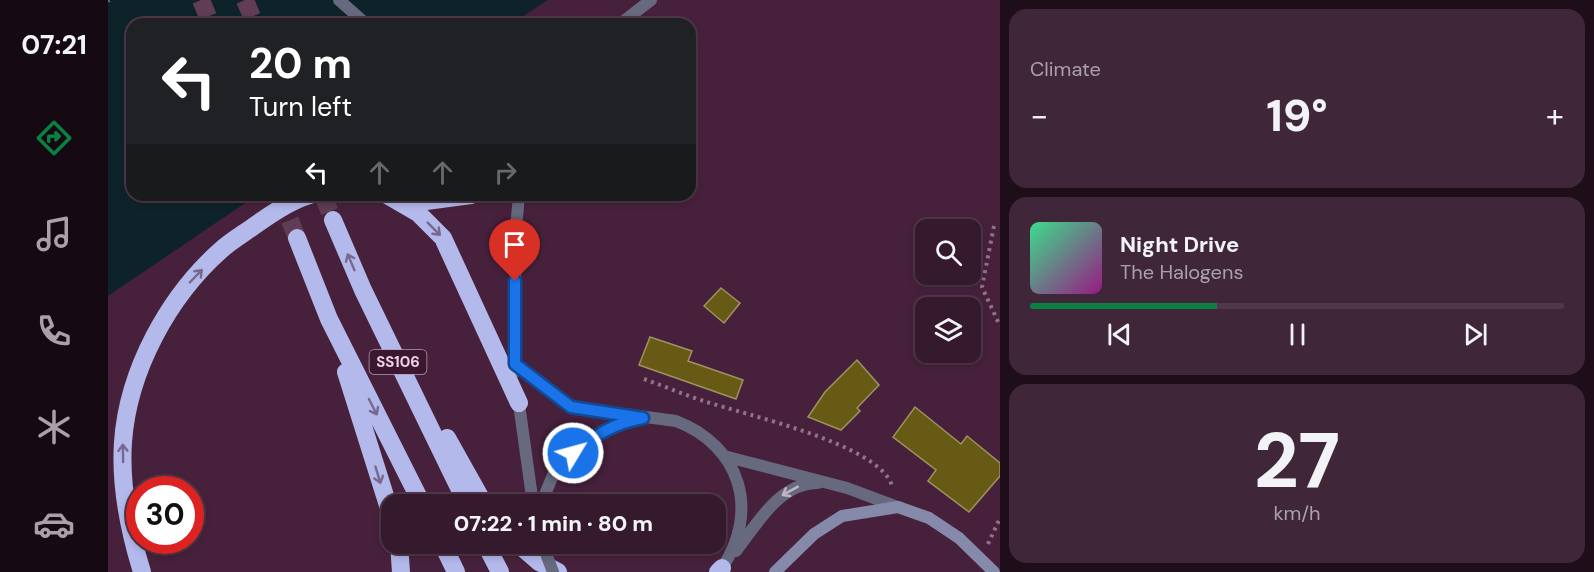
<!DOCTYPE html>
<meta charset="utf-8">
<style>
body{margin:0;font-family:"DM Sans",sans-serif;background:#402639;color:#f1f3f6;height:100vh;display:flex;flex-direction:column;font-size:22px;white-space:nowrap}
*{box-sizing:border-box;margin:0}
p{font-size:20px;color:#aaa0aa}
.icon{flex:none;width:33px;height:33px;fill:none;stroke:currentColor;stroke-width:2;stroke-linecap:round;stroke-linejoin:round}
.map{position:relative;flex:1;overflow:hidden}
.details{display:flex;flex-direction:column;gap:9px;padding:9px;background:#1d0e19;width:594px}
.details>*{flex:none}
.hud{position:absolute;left:18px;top:18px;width:570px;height:183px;border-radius:18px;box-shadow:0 3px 9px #0003,0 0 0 2px #4f3849;background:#202124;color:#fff;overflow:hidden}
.buttons{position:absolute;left:807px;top:219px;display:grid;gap:12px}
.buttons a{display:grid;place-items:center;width:66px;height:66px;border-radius:12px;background:#35192d;box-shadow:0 3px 9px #0003,0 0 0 2px #4f3849;font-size:30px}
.speed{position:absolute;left:18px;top:476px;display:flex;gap:12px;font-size:30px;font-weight:700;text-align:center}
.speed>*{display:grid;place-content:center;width:78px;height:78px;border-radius:50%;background:#35192d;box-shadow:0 3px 9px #0003,0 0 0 2px #4f3849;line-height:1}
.speed .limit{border:9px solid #d22;background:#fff;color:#111}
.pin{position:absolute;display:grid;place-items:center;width:51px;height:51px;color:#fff;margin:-62px -26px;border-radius:50% 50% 50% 0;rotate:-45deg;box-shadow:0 0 6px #0007}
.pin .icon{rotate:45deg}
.me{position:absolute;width:66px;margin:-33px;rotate:53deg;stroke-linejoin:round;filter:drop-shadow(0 0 4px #0008)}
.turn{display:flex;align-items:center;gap:21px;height:126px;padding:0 24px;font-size:27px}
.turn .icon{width:78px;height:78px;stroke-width:2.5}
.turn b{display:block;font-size:42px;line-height:51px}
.lanes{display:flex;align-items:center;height:57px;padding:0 24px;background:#0003;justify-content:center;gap:30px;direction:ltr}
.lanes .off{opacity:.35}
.big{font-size:45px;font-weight:800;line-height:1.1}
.details .tile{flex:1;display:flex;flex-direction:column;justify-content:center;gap:9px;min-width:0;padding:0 21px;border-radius:18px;background:#402639}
.details .dial{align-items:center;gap:0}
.dial b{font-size:78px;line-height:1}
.song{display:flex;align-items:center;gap:18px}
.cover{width:72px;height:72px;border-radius:9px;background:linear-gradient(135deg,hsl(150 70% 55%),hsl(310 70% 35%))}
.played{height:6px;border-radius:3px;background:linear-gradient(90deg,#0b8043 35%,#4f3849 35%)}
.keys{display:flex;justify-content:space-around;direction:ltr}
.heat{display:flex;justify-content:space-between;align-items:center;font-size:33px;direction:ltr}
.trip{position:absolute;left:273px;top:494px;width:345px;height:60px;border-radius:18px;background:#35192d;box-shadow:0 3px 9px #0003,0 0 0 2px #4f3849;font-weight:800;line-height:60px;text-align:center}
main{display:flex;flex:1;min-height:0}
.menu{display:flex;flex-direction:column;width:108px;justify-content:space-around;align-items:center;background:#150a12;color:#aaa0aa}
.menu .icon{width:42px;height:42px}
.menu .selected{color:#0b8043}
.menu b{font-size:27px;color:#f1f3f6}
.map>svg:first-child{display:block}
</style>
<main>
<nav class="menu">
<b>07:21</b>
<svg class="icon selected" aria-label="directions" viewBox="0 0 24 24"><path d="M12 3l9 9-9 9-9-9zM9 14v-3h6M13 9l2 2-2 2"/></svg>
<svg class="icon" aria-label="music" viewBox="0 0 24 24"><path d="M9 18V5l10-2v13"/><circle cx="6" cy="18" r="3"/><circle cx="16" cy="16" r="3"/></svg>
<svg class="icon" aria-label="phone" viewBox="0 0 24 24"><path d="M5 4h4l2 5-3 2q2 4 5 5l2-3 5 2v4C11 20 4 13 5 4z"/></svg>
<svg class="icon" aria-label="climate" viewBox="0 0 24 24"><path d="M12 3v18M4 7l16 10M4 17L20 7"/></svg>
<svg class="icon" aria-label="car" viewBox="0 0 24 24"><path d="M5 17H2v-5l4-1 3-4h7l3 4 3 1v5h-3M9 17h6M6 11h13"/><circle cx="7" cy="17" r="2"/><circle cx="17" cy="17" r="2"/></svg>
</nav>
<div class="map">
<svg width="892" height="572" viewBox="0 0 892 572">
<rect width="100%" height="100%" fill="#47213c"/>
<path fill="#0e2329" d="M 0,0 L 440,0 L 403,24 L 24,24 L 24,195 L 149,195 L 0,296 Z"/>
<path fill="#665a15" stroke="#9c9360" stroke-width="1.5" d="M 613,288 L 632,303 L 616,323 L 596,306 Z
M 542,337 L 584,351 L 580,361 L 635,380 L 628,399 L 531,365 Z
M 749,360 L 771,385 L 749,408 L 752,411 L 733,430 L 700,417 L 717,392 Z
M 807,407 L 853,444 L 859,436 L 892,463 L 892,476 L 861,512 L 820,481 L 828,470 L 785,437 Z"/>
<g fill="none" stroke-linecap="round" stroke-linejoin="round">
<path stroke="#603c55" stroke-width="18" stroke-dasharray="18 9" stroke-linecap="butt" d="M 93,0 L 103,24
M 137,0 L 147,24
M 172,195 L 189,238
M 215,195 L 225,220"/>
<path stroke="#937289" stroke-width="4" stroke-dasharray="3 4.5" stroke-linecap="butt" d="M 0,1 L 1,0
M 886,226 L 874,287 L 892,326
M 536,379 C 556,386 576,395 596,401 C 637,415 772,444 784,486
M 880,544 L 892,518"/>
<path stroke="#676a7e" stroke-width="12" d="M 231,0 L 258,24
M 512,24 L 543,0
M 407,364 L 463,407 L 568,421 C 633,446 652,511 614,568
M 408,371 L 407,240 L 411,195
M 410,397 L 425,504
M 616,456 L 739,488 L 790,507
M 433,504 L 450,463 L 493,432 L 525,420
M 628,551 C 650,523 671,483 710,483"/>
<path stroke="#868aaa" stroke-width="12" d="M 667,572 L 706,534 L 734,516 L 790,507 L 821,518 L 851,538 L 886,572"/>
<path stroke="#b3b9eb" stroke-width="18" d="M 279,195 L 310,213 L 335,238 L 411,403
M 290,197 L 318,201 L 363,195
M 225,220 L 255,290 L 359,504
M 189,238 L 221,319 L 314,504
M 238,372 L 284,518
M 339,438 L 376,504
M 291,543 L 293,572
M 334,543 L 348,572
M 377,543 L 392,572
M 409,543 L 431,562 L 450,572
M 34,572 C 21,530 12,486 15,442 C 20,371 60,297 113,250 C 123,241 135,234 146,226 C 163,214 182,201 202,195
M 610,572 L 614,568"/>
<path stroke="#676a7e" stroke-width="12" d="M 434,543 L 445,572"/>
</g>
<defs><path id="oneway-shaft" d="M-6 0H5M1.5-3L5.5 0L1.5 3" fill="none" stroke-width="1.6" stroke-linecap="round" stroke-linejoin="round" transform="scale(1.5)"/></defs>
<g stroke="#78688e">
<use href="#oneway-shaft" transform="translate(326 229) rotate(45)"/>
<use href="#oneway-shaft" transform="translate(243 262) rotate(-113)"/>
<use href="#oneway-shaft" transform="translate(88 276) rotate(-46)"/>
<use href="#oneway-shaft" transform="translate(265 407) rotate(63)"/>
<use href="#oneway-shaft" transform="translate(15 453) rotate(-91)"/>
<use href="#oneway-shaft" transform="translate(270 475) rotate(73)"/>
</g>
<use stroke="#c5b4c5" href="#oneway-shaft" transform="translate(682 491) rotate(151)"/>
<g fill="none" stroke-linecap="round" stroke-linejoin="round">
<g stroke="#114b97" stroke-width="15">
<path id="route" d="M 407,281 L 407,364 L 463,407 L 535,418 C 506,423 488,435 465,453"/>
</g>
<use href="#route" stroke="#1a73e8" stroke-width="10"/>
</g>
<g text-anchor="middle" stroke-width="6" stroke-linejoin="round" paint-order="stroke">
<rect fill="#3c1732" stroke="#b89baf" stroke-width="1.5" x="261.5" y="350" width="57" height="24" rx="4.5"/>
<g font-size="15" font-weight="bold" fill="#edd3e4">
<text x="290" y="367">SS106</text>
</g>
</g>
</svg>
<div class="buttons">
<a><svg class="icon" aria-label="search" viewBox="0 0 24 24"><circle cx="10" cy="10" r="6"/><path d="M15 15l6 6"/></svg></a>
<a><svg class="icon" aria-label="layers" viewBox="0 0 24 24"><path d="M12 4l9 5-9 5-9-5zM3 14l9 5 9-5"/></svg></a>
</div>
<div class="speed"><div class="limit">30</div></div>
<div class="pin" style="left:407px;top:281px;background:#d93025"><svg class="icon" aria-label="arrive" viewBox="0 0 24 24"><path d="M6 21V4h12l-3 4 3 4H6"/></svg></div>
<svg class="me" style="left:465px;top:453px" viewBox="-20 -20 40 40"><circle r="17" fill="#1a73e8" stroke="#fff" stroke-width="3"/><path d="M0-11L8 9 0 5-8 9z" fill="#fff"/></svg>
<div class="trip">07:22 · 1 min · 80 m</div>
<div class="hud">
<div class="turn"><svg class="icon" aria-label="left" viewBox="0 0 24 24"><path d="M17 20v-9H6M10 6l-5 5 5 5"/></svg><div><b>20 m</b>Turn left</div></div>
<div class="lanes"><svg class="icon" aria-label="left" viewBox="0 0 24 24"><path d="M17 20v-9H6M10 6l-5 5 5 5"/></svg><svg class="icon off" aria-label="ahead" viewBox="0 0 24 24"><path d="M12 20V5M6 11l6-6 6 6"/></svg><svg class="icon off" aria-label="ahead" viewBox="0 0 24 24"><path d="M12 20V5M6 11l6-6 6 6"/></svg><svg class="icon off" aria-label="right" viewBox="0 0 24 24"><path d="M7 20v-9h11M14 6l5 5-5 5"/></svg></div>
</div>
</div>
<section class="details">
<div class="tile"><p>Climate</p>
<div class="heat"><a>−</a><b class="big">19°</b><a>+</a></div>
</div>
<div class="tile">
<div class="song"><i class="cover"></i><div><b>Night Drive</b><p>The Halogens</p></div></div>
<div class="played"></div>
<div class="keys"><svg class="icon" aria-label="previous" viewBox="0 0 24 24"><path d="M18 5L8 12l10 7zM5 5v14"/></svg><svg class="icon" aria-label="pause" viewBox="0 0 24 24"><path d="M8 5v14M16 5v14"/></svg><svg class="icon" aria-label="next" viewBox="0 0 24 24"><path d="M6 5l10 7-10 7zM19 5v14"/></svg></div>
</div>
<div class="tile dial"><b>27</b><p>km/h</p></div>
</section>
</main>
